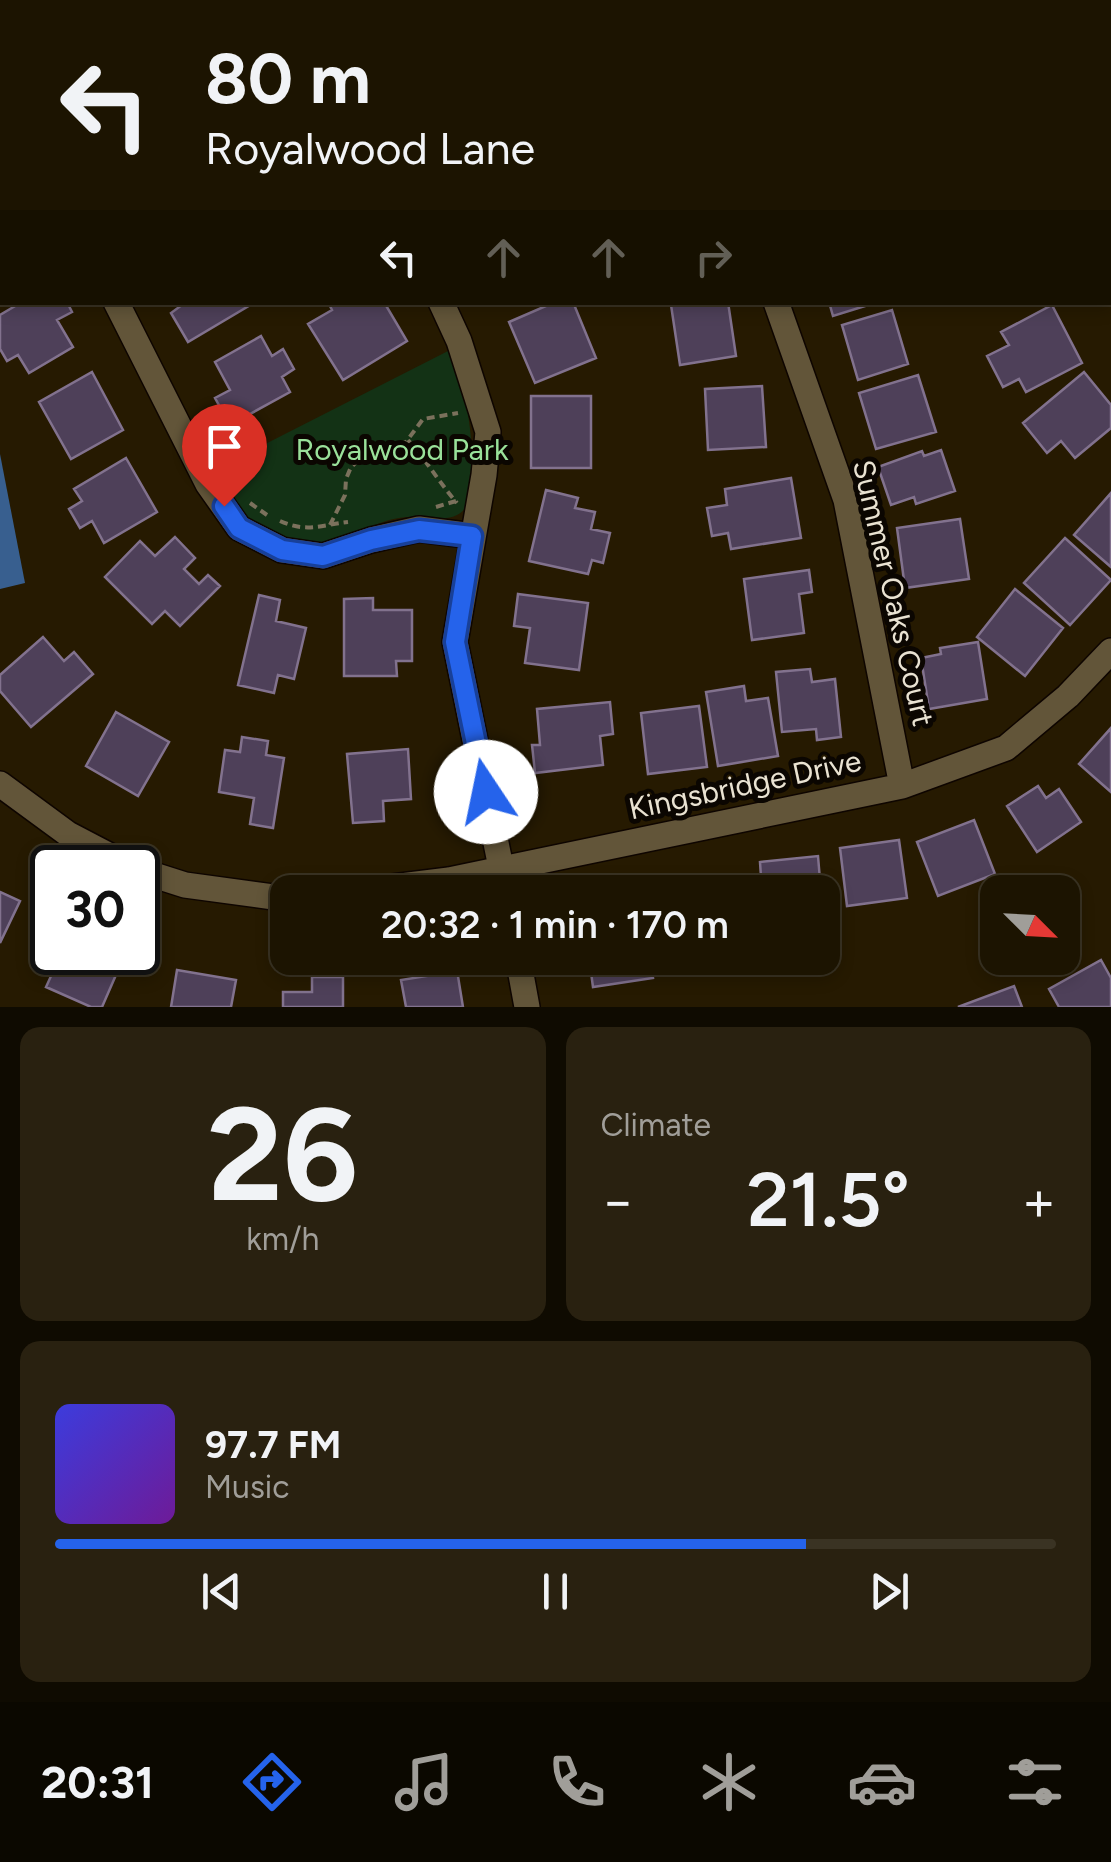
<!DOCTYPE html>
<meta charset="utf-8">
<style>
body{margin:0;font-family:Figtree,sans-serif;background:#292110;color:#f1f3f6;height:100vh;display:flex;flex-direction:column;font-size:38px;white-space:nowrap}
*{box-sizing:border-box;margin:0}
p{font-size:32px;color:#a09e99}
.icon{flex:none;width:55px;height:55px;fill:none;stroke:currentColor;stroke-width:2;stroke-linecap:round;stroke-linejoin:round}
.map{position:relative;height:1007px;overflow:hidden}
.side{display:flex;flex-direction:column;gap:20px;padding:20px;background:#0f0b01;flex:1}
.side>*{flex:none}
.banner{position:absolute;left:0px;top:0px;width:1112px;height:305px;box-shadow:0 5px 15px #0003,0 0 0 2px #3a3323;background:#1c1401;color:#f1f3f6;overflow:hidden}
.needle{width:65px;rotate:114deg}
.controls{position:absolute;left:980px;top:875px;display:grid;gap:20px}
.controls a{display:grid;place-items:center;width:100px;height:100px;border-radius:20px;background:#1c1401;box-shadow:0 5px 15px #0003,0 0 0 2px #3a3323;font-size:50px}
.speed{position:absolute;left:30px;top:845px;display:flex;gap:20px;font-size:50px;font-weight:700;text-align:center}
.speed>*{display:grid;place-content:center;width:130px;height:130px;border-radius:50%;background:#1c1401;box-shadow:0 5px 15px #0003,0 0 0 2px #3a3323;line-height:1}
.speed .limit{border:5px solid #111;border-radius:15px;background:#fff;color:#111}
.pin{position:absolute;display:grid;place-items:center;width:85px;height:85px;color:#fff;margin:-102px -42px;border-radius:50% 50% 50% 0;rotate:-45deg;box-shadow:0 0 10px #0007}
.pin .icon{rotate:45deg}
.me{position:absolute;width:110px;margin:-55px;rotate:349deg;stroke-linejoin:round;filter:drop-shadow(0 0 8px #0008)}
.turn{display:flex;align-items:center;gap:35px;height:210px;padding:0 40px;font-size:45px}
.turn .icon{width:130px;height:130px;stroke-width:2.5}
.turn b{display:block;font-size:70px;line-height:85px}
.lanes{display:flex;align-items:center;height:95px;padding:0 40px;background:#0003;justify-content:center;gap:50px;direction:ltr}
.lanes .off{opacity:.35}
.big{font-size:75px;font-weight:600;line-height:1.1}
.side .widget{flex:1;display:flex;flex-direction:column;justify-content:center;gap:15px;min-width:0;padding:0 35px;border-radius:20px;background:#292110}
.side .dial{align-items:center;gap:0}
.dial b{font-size:130px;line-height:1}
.song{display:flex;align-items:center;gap:30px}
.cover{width:120px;height:120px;border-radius:15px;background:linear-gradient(135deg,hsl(240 70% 55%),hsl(280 70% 35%))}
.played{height:10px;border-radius:5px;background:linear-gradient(90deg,#2563eb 75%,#3a3323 75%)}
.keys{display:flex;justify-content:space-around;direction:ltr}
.heat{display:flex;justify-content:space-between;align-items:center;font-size:55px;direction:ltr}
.side .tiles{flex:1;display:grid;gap:20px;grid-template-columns:1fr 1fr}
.widget:last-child{grid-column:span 2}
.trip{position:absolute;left:270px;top:875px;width:570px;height:100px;border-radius:20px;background:#1c1401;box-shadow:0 5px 15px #0003,0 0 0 2px #3a3323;font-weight:600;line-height:100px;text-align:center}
.menu{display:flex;height:160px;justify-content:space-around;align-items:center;background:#0b0800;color:#a09e99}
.menu .icon{width:70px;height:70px}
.menu .active{color:#2563eb}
.menu b{font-size:45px;color:#f1f3f6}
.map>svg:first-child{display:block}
</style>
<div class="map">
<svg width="1111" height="1007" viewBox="0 0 1111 1007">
<rect width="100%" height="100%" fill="#261a01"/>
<path fill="#133215" d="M 450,350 C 455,362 460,374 463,387 C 469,412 480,486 465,508 C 454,525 424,516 407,517 C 372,520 356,538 327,546 C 306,553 258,532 243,516 C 232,503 223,484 214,470 Z"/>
<path fill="#385f8f" d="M 0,454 L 25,583 L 0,589 Z"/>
<path fill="#4e4059" stroke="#82728e" stroke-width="2.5" d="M 154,0 L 223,0 L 222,2 L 153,2 Z
M 853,0 L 932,0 L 930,2 L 851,2 Z
M 2,208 L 2,284 L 0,286 L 0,209 Z
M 22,302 L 67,302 L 72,312 L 57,320 L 73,347 L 29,373 L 18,355 L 7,361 L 0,349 L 0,315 Z
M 186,302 L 251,302 L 252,304 L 188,342 L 171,313 Z
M 328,302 L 384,302 L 407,341 L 343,380 L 308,324 L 332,310 Z
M 555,302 L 573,302 L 596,358 L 535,383 L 509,322 Z
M 683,302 L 728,302 L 736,356 L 680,365 L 671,305 Z
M 829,302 L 878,302 L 833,316 Z
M 1052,305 L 1082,363 L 1026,392 L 1019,379 L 1003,387 L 987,356 L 1009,345 L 1001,332 Z
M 892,310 L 908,364 L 858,380 L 842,325 Z
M 261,336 L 272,356 L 283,349 L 294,369 L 282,377 L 290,392 L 230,425 L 215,398 L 230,390 L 215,362 Z
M 92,372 L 123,430 L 71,459 L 39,402 Z
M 1084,372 L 1111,405 L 1111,428 L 1075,458 L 1061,441 L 1047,453 L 1023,423 Z
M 918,375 L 936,432 L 876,449 L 859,393 Z
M 762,386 L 766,447 L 708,450 L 705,389 Z
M 531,396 L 591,396 L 591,468 L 531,468 Z
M 941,450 L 955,491 L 916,504 L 914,497 L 891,505 L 878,467 L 922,451 L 924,456 Z
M 126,458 L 157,512 L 104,543 L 92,521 L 80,528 L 69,509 L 82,501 L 74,489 Z
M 791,478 L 801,538 L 731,549 L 728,533 L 712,536 L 707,508 L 727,505 L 725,489 Z
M 546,490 L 578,498 L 575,508 L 595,512 L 591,529 L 610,533 L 603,563 L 592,560 L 588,574 L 529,561 Z
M 1111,493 L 1111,567 L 1074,535 Z
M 960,519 L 969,579 L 905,588 L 897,528 Z
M 175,537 L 195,558 L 184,569 L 199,584 L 208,575 L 220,586 L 180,626 L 165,611 L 152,624 L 105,577 L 140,541 L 155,556 Z
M 1065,538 L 1111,580 L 1070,625 L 1024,583 Z
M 809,570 L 812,592 L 799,594 L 804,633 L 752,640 L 744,579 Z
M 1015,589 L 1063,628 L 1025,676 L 977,637 Z
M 518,594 L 588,603 L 579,670 L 525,663 L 530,628 L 514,626 Z
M 259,595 L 280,600 L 276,621 L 306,628 L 294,679 L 278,675 L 274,693 L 238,685 Z
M 373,598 L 373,610 L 412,610 L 412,661 L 396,661 L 397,676 L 344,676 L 344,599 Z
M 43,637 L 64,661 L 74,652 L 93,674 L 31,727 L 0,691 L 0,675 Z
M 978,642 L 987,699 L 929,709 L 921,658 L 941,654 L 940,648 Z
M 810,669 L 812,682 L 835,679 L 841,737 L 817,740 L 816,729 L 782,732 L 776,672 Z
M 744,686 L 746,701 L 768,698 L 778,756 L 718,766 L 706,692 Z
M 610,702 L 613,734 L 600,736 L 603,765 L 535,773 L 532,745 L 540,745 L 537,709 Z
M 699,706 L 707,767 L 648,774 L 641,713 Z
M 116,712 L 169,742 L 138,796 L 86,766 Z
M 1111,728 L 1111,792 L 1079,764 Z
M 242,737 L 268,741 L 266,755 L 284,758 L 273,828 L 250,824 L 254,798 L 219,792 L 225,750 L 240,752 Z
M 408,749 L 411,799 L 383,801 L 384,821 L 353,823 L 347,754 Z
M 1038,786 L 1046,798 L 1059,789 L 1081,822 L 1037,852 L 1007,806 Z
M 974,820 L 995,874 L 938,896 L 917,842 Z
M 899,840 L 907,898 L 847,906 L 840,848 Z
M 818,856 L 821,892 L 762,892 L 760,862 Z
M 736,876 L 739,892 L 678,892 L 677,885 Z
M 0,892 L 20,901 L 0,943 Z
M 62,952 L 126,952 L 102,1007 L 91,1007 L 46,987 Z
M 445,958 L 455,958 L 463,1007 L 406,1007 L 401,980 L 433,975 L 431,960 Z
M 589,958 L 650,958 L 653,978 L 593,987 Z
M 1101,960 L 1111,978 L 1111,1007 L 1059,1007 L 1049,989 Z
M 177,970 L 236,980 L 231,1007 L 171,1007 Z
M 312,977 L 343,977 L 343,1007 L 283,1007 L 283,992 L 312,992 Z
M 1014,986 L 1022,1007 L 958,1007 Z"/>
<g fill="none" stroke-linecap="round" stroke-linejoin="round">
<g stroke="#0e0500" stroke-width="28">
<path id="street" d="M 1020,0 L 1021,2
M 86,2 L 88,0
M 410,2 L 411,0
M 1110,274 L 1111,277
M 116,302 L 208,484 L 239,528 L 282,550 L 323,556 L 371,540 L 419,529 L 473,536
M 441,302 L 459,341 L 488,432 L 484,475 L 455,642 L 506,892
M 776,302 L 846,500 L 902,786
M 0,784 L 68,834 L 133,868
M 138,870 L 185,885 L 288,899
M 352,892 L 449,880 L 902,786 L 1006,748 L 1068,696 L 1111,651
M 518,958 L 527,1007"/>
</g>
<path stroke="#7b715c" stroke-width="4" stroke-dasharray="8 5" stroke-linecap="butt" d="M 408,440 C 426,460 439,482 457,503
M 250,503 L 267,515
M 436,507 L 456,501
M 280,521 C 307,533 321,525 348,522
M 330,525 L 345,495 L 346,479 L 351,467 L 360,459 L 406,442 L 423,419 L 458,413"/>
<use href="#street" stroke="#625539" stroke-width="25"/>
</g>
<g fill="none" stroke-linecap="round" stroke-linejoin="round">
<g stroke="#184099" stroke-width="25">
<path id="route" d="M 224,506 L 239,528 L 282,550 L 323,556 L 371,540 L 419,530 L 472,536 L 455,642 L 486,792"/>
</g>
<use href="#route" stroke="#2563eb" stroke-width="18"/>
</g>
<g text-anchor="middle" stroke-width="10" stroke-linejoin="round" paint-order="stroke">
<g font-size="30" fill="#9ae19a" stroke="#0b0601">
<text x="402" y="460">Royalwood Park</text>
</g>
<g font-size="30" fill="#e9e2d2" stroke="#0b0601">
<text transform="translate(893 593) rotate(77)" y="10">Summer Oaks Court</text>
<text transform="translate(745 785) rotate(-12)" y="10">Kingsbridge Drive</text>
</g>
</g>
</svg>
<div class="controls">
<a><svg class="needle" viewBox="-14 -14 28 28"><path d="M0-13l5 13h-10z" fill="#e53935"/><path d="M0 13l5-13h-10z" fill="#a09e99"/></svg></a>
</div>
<div class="speed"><div class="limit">30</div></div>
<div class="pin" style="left:224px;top:506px;background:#d93025"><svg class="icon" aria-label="arrive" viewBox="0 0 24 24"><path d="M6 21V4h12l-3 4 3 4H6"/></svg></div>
<svg class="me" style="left:486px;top:792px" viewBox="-20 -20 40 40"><circle r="19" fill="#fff"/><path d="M0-13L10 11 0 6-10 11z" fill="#2563eb"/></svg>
<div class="trip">20:32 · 1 min · 170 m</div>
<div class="banner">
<div class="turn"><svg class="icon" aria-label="left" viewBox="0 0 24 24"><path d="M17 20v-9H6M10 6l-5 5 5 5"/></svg><div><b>80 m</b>Royalwood Lane</div></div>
<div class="lanes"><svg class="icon" aria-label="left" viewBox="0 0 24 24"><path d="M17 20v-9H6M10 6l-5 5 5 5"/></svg><svg class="icon off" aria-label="ahead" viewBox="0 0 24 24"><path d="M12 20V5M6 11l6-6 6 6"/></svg><svg class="icon off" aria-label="ahead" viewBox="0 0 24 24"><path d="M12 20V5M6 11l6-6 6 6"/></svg><svg class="icon off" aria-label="right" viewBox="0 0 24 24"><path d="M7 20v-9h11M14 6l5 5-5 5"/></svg></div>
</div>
</div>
<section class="side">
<div class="tiles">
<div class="widget dial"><b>26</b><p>km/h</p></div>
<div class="widget"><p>Climate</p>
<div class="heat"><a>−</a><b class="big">21.5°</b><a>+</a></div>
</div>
<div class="widget">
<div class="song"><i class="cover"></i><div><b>97.7 FM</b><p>Music</p></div></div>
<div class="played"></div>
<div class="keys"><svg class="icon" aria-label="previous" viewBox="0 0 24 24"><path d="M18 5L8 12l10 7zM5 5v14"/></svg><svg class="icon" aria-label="pause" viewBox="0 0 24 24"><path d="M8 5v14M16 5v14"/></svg><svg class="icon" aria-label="next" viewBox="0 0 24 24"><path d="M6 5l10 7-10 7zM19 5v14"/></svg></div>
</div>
</div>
</section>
<nav class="menu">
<b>20:31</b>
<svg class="icon active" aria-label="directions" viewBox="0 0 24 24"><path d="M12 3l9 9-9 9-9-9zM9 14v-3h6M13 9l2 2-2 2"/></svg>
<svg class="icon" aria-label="music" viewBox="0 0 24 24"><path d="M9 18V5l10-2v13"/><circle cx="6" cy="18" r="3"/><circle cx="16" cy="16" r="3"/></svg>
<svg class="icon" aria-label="phone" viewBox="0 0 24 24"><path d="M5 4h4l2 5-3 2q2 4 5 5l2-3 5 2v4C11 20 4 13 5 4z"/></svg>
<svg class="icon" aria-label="climate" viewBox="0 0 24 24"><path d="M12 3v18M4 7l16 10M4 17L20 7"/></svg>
<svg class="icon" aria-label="car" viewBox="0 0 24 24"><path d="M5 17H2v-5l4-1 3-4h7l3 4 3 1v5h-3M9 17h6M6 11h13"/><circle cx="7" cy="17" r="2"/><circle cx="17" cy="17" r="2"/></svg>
<svg class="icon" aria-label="filters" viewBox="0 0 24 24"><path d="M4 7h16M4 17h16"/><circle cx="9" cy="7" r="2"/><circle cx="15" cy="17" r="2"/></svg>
</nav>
